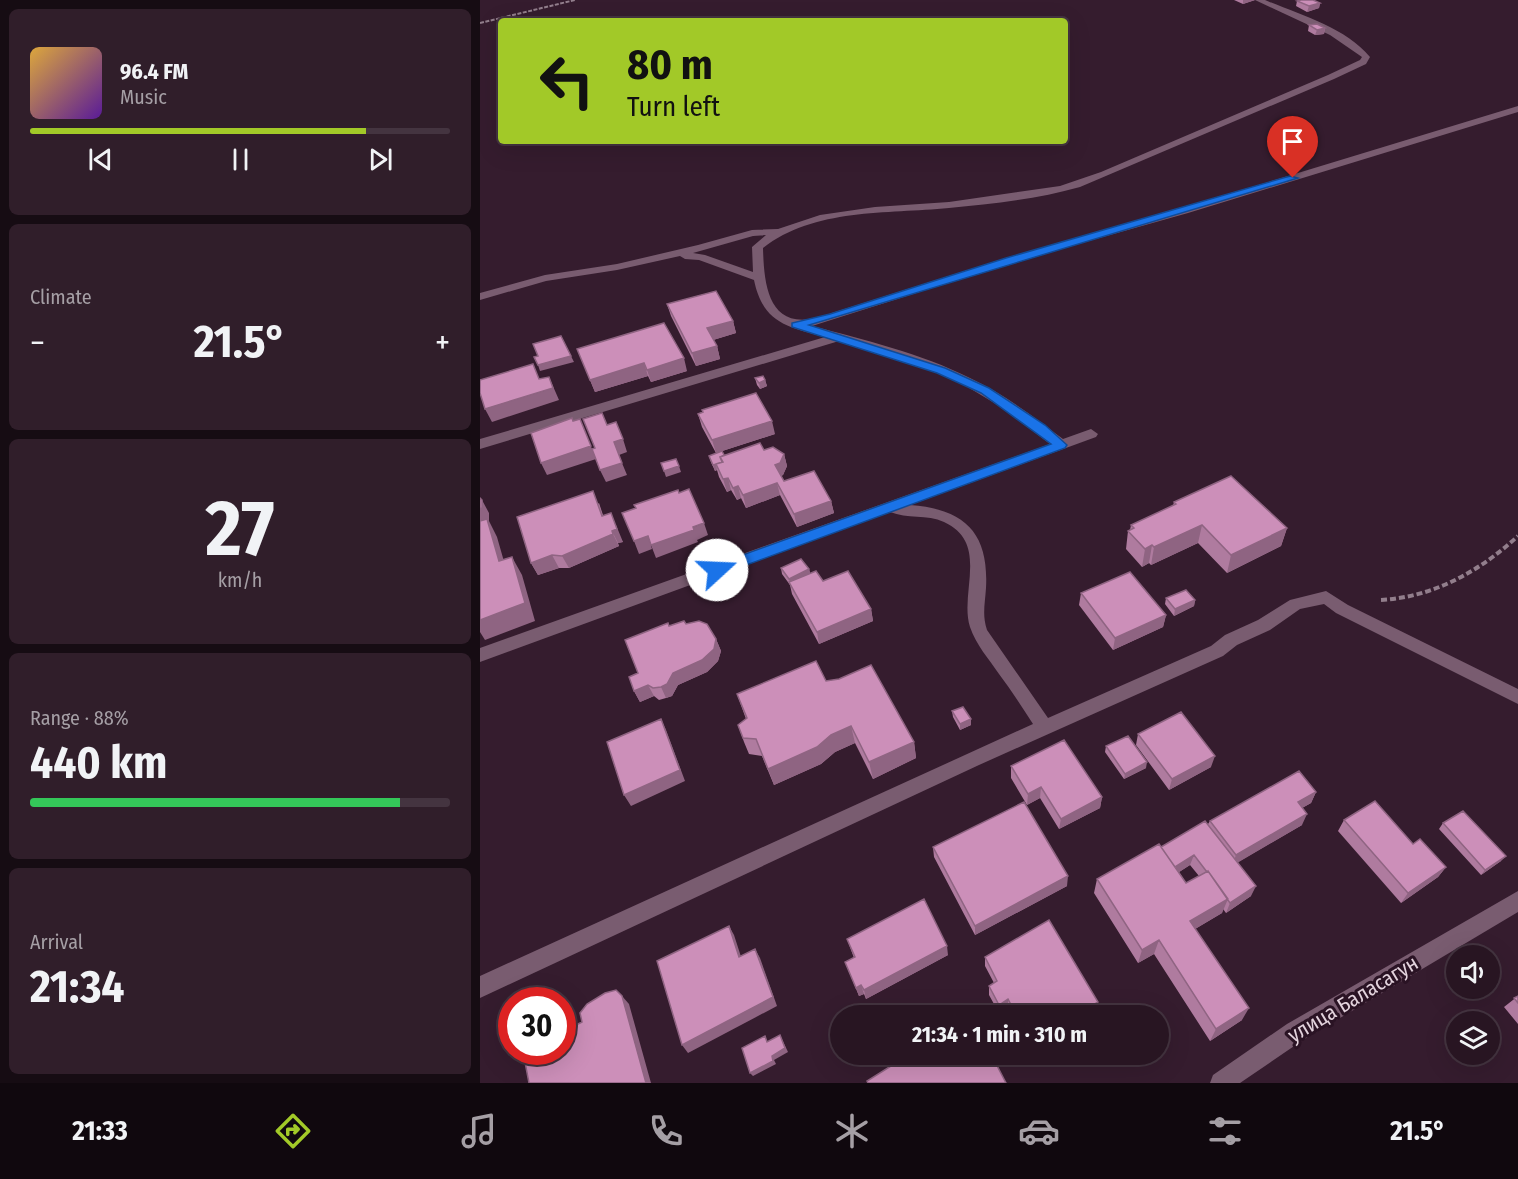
<!DOCTYPE html>
<meta charset="utf-8">
<style>
body{margin:0;font-family:"Fira Sans Condensed",sans-serif;background:#301e2a;color:#f1f3f6;height:100vh;display:flex;flex-direction:column;font-size:22px;white-space:nowrap}
*{box-sizing:border-box;margin:0}
p{font-size:20px;color:#a59fa5}
.icon{flex:none;width:33px;height:33px;fill:none;stroke:currentColor;stroke-width:2;stroke-linecap:round;stroke-linejoin:round}
.map{position:relative;flex:1;overflow:hidden}
.sheet{display:flex;flex-direction:column;gap:9px;padding:9px;background:#160c13;width:480px}
.sheet>*{flex:none}
.guide{position:absolute;left:18px;top:18px;width:570px;height:126px;border-radius:6px;box-shadow:0 6px 24px #0002,0 0 0 2px #443440;background:#a2c928;color:#111;overflow:hidden}
.fabs{position:absolute;left:966px;top:945px;display:grid;gap:12px}
.fabs a{display:grid;place-items:center;width:54px;height:54px;border-radius:50%;background:#281522;box-shadow:0 6px 24px #0002,0 0 0 2px #443440;font-size:30px}
.speed{position:absolute;left:18px;top:987px;display:flex;gap:12px;font-size:30px;font-weight:700;text-align:center}
.speed>*{display:grid;place-content:center;width:78px;height:78px;border-radius:50%;background:#281522;box-shadow:0 6px 24px #0002,0 0 0 2px #443440;line-height:1}
.speed .limit{border:9px solid #d22;background:#fff;color:#111}
.pin{position:absolute;display:grid;place-items:center;width:51px;height:51px;color:#fff;margin:-62px -26px;border-radius:50% 50% 50% 0;rotate:-45deg;box-shadow:0 0 6px #0007}
.pin .icon{rotate:45deg}
.me{position:absolute;width:66px;margin:-33px;rotate:70deg;stroke-linejoin:round;filter:drop-shadow(0 0 4px #0008)}
.turn{display:flex;align-items:center;gap:21px;height:126px;padding:0 30px;font-size:27px}
.turn .icon{width:78px;height:78px;stroke-width:2.5}
.turn b{display:block;font-size:42px;line-height:51px}
.big{font-size:45px;font-weight:700;line-height:1.1}
.sheet .widget{flex:1;display:flex;flex-direction:column;justify-content:center;gap:9px;min-width:0;padding:0 21px;border-radius:9px;background:#301e2a}
.sheet .dial{align-items:center;gap:0}
.dial b{font-size:78px;line-height:1}
.song{display:flex;align-items:center;gap:18px}
.cover{width:72px;height:72px;border-radius:9px;background:linear-gradient(135deg,hsl(40 70% 55%),hsl(270 70% 35%))}
.played{height:6px;border-radius:3px;background:linear-gradient(90deg,#a2c928 80%,#443440 80%)}
.keys{display:flex;justify-content:space-around;direction:ltr}
.heat{display:flex;justify-content:space-between;align-items:center;font-size:33px;direction:ltr}
.charge{height:9px;border-radius:4px;background:linear-gradient(90deg,#34c759 88%,#443440 0)}
.trip{position:absolute;left:350px;top:1005px;width:339px;height:60px;border-radius:30px;background:#281522;box-shadow:0 6px 24px #0002,0 0 0 2px #443440;font-weight:700;line-height:60px;text-align:center}
.tabs{display:flex;height:96px;justify-content:space-around;align-items:center;background:#10080e;color:#a59fa5}
.tabs .icon{width:42px;height:42px}
.tabs .selected{color:#a2c928}
.tabs b{font-size:27px;color:#f1f3f6}
main{display:flex;flex:1;min-height:0}
.map>svg:first-child{display:block}
</style>
<main>
<section class="sheet">
<div class="widget">
<div class="song"><i class="cover"></i><div><b>96.4 FM</b><p>Music</p></div></div>
<div class="played"></div>
<div class="keys"><svg class="icon" aria-label="previous" viewBox="0 0 24 24"><path d="M18 5L8 12l10 7zM5 5v14"/></svg><svg class="icon" aria-label="pause" viewBox="0 0 24 24"><path d="M8 5v14M16 5v14"/></svg><svg class="icon" aria-label="next" viewBox="0 0 24 24"><path d="M6 5l10 7-10 7zM19 5v14"/></svg></div>
</div>
<div class="widget"><p>Climate</p>
<div class="heat"><a>−</a><b class="big">21.5°</b><a>+</a></div>
</div>
<div class="widget dial"><b>27</b><p>km/h</p></div>
<div class="widget"><p>Range · 88%</p><b class="big">440 km</b><div class="charge"></div></div>
<div class="widget"><p>Arrival</p><b class="big">21:34</b></div>
</section>
<div class="map">
<svg width="1038" height="1083" viewBox="0 0 1038 1083">
<rect width="100%" height="100%" fill="#351c2e"/>
<g fill="none" stroke-linecap="round" stroke-linejoin="round">
<path stroke="#927e8c" stroke-width="2" stroke-dasharray="4 1.5" stroke-linecap="butt" d="M 0,23 L 95,0"/>
<path stroke="#927e8c" stroke-width="4" stroke-dasharray="6 3" stroke-linecap="butt" d="M 901,600 C 954,597 1000,571 1038,536"/>
<path fill="#795c70" fill-rule="evenodd" d="M 775,0 L 785,0 C 820,15 865,27 890,57 L 886,64 L 854,79 L 600,187 C 558,199 512,204 469,208 C 407,214 334,208 283,248 C 284,284 288,329 336,318 L 526,258 L 700,209 L 1038,106 L 1038,112 L 708,213 L 534,262 L 332,326 C 385,340 440,353 490,378 C 524,394 554,417 583,439 L 611,429 L 618,434 L 616,437 L 430,505 C 485,509 509,533 506,588 C 505,604 502,615 507,630 L 568,718 L 731,646 L 745,635 L 778,620 L 810,600 L 846,591 L 868,605 L 1038,689 L 1038,704 L 856,613 L 844,604 L 820,609 L 790,630 L 757,645 L 743,656 L 499,765 L 0,998 L 0,976 L 553,724 C 542,707 531,690 519,674 C 509,659 496,645 490,627 C 479,593 510,543 464,522 C 447,514 427,519 410,512 L 0,662 L 0,648 L 570,444 L 521,407 L 481,383 L 435,364 L 359,341 L 0,449 L 0,439 L 345,337 C 307,327 283,323 274,280 L 219,260 L 205,259 L 200,256 L 137,270 L 66,281 L 0,300 L 0,293 L 65,275 L 137,264 L 218,245 L 272,230 L 298,229 L 340,215 L 395,207 L 469,202 L 580,186 L 621,172 L 848,75 L 880,60 L 882,57 L 850,35 ZM 286,235 L 272,247 L 273,272 L 225,255 L 213,253 L 273,236 Z
M 1038,891 L 1038,912 L 823,1040 L 760,1083 L 730,1083 L 733,1075 L 807,1024 Z"/>
</g>
<path fill="#af7b9f" fill-rule="evenodd" d="M 754,0 L 775,0 L 763,4 Z
M 817,1 L 840,3 L 839,8 L 827,12 L 816,6 Z
M 829,25 L 845,28 L 844,34 L 835,35 L 828,31 Z
M 187,304 L 253,321 L 256,333 L 233,340 L 237,346 L 240,359 L 216,366 L 191,316 Z
M 97,349 L 207,371 L 171,382 L 168,376 L 115,392 Z
M 275,378 L 285,380 L 287,386 L 280,389 L 277,385 Z
M 222,410 L 295,434 L 236,453 L 222,427 L 218,414 L 223,412 Z
M 284,450 L 304,454 L 307,466 L 303,475 L 301,476 L 304,481 L 351,501 L 354,513 L 317,527 L 300,495 L 266,508 L 261,498 L 257,500 L 251,490 L 247,492 L 239,477 L 237,470 L 235,471 L 231,462 L 229,456 L 244,455 Z
M 694,502 L 807,528 L 801,546 L 747,573 L 718,543 L 671,565 L 669,563 L 662,567 L 646,549 L 648,531 L 650,530 L 651,525 L 693,506 Z
M 119,503 L 123,515 L 143,542 L 138,543 L 139,546 L 89,568 L 79,568 L 58,575 L 51,563 Z
M 301,568 L 329,569 L 330,573 L 391,609 L 393,621 L 339,644 L 312,594 L 310,585 L 302,574 Z
M 601,593 L 686,615 L 683,627 L 633,650 L 599,605 Z
M 686,598 L 715,600 L 714,606 L 694,616 L 685,604 Z
M 206,624 L 236,639 L 241,651 L 238,661 L 227,672 L 198,685 L 192,696 L 186,698 L 179,700 L 174,696 L 160,702 L 154,691 L 158,673 L 189,626 Z
M 346,681 L 434,742 L 436,758 L 393,779 L 375,743 L 355,752 L 341,764 L 294,785 L 282,756 L 269,754 L 264,742 L 258,725 L 266,719 L 257,694 Z
M 472,711 L 491,725 L 480,730 L 473,717 Z
M 658,734 L 731,767 L 689,790 L 656,745 Z
M 626,746 L 666,768 L 644,779 L 625,752 Z
M 531,766 L 622,797 L 620,808 L 579,829 L 560,798 L 547,805 L 531,778 Z
M 836,792 L 831,803 L 822,808 L 822,825 L 758,862 L 771,896 L 746,913 L 743,909 L 742,913 L 715,929 L 762,1020 L 730,1041 L 674,954 L 658,963 L 614,893 L 617,879 L 728,824 L 730,821 ZM 710,865 L 719,876 L 706,883 L 699,872 Z
M 864,820 L 933,844 L 966,867 L 958,877 L 921,903 L 858,831 Z
M 963,823 L 1021,861 L 1001,875 L 959,829 Z
M 453,847 L 587,886 L 495,935 L 454,857 Z
M 367,939 L 468,955 L 386,999 L 384,994 L 379,996 L 365,962 L 374,958 Z
M 505,957 L 618,1002 L 616,1010 L 608,1016 L 532,1016 L 528,1007 L 519,1013 L 509,995 L 509,986 L 514,983 L 505,966 Z
M 1038,996 L 1038,1024 L 1024,1007 Z"/>
<path fill="#8f6482" d="M 763,0 L 775,0 L 763,4 Z
M 840,3 L 839,8 L 827,12 L 829,6 Z
M 845,28 L 844,34 L 835,35 L 837,30 Z
M 253,321 L 256,333 L 230,341 L 227,328 Z
M 237,346 L 240,359 L 216,366 L 212,353 Z
M 91,356 L 94,362 L 60,371 L 58,365 Z
M 204,358 L 207,371 L 171,382 L 167,370 Z
M 164,363 L 168,376 L 115,392 L 110,380 Z
M 69,377 L 79,400 L 12,422 L 5,409 L 64,391 Z
M 285,380 L 287,386 L 280,389 L 279,383 Z
M 100,419 L 116,459 L 67,475 L 61,463 Z
M 292,421 L 295,434 L 236,453 L 232,440 Z
M 143,439 L 147,452 L 139,455 L 134,442 Z
M 304,454 L 307,466 L 303,475 L 298,477 L 295,465 Z
M 242,462 L 236,464 L 237,470 L 235,471 L 233,465 Z
M 142,463 L 147,475 L 126,482 L 120,470 Z
M 199,466 L 201,472 L 186,477 L 184,471 Z
M 248,478 L 251,490 L 247,492 L 243,479 Z
M 297,483 L 300,495 L 266,508 L 263,495 Z
M 258,486 L 261,498 L 257,500 L 253,488 Z
M 2,500 L 9,513 L 9,521 L 17,537 L 29,579 L 0,525 L 0,509 Z
M 351,501 L 354,513 L 317,527 L 314,514 Z
M 224,523 L 228,535 L 217,540 L 218,542 L 176,558 L 171,545 Z
M 136,525 L 143,542 L 138,543 L 132,531 Z
M 722,525 L 718,543 L 671,565 L 674,547 Z
M 807,528 L 801,546 L 747,573 L 751,555 Z
M 133,534 L 139,546 L 89,568 L 82,556 Z
M 168,536 L 172,549 L 159,554 L 154,541 Z
M 672,545 L 669,563 L 662,567 L 665,549 Z
M 72,555 L 79,568 L 58,575 L 51,563 Z
M 32,557 L 42,575 L 55,621 L 5,640 L 0,632 L 0,620 Z
M 329,569 L 331,576 L 310,583 L 309,579 Z
M 715,600 L 714,606 L 694,616 L 695,609 Z
M 391,609 L 393,621 L 339,644 L 337,632 Z
M 686,615 L 683,627 L 633,650 L 635,638 Z
M 236,639 L 241,651 L 238,661 L 227,672 L 198,685 L 192,696 L 186,698 L 181,687 L 193,673 Z
M 168,685 L 174,696 L 160,702 L 154,691 Z
M 181,719 L 186,730 L 205,781 L 151,806 L 144,795 Z
M 491,719 L 491,725 L 480,730 L 480,724 Z
M 371,726 L 375,743 L 355,752 L 341,764 L 294,785 L 288,769 L 351,735 Z
M 434,742 L 436,758 L 393,779 L 389,762 Z
M 735,756 L 731,767 L 689,790 L 692,779 Z
M 667,762 L 666,768 L 644,779 L 645,774 Z
M 561,787 L 560,798 L 547,805 L 548,794 Z
M 836,792 L 831,803 L 813,813 L 818,802 Z
M 622,797 L 620,808 L 579,829 L 581,819 Z
M 827,814 L 822,825 L 752,866 L 756,855 Z
M 714,855 L 710,865 L 690,878 L 693,867 Z
M 1026,856 L 1021,861 L 1001,875 L 1005,870 Z
M 966,867 L 958,877 L 921,903 L 928,893 Z
M 588,876 L 587,886 L 495,935 L 495,926 Z
M 776,886 L 771,896 L 746,913 L 750,903 Z
M 748,899 L 742,913 L 705,935 L 710,921 Z
M 249,926 L 254,935 L 264,966 L 259,957 Z
M 679,940 L 674,954 L 658,963 L 662,950 Z
M 467,946 L 468,955 L 386,999 L 384,990 Z
M 275,949 L 280,958 L 297,1006 L 208,1053 L 202,1045 Z
M 381,985 L 384,994 L 379,996 L 376,988 Z
M 142,996 L 149,1004 L 171,1083 L 166,1083 Z
M 528,999 L 528,1007 L 519,1013 L 519,1005 Z
M 618,1002 L 616,1010 L 608,1016 L 596,1016 Z
M 769,1008 L 762,1020 L 730,1041 L 736,1029 Z
M 300,1035 L 308,1052 L 294,1060 L 296,1064 L 273,1076 L 270,1073 L 292,1056 Z"/>
<path fill="#cc8fb9" stroke="#8f6482" stroke-width="1.5" d="M 821,0 L 833,0 L 840,3 L 829,6 L 817,1 Z
M 837,24 L 845,28 L 837,30 L 829,25 Z
M 236,291 L 253,321 L 227,328 L 237,346 L 212,353 L 187,304 Z
M 184,323 L 204,358 L 167,370 L 164,363 L 110,380 L 97,349 Z
M 81,336 L 91,356 L 58,365 L 54,357 L 58,356 L 53,344 Z
M 53,364 L 59,379 L 69,377 L 73,388 L 5,409 L 0,393 L 0,380 Z
M 283,376 L 285,380 L 279,383 L 275,378 Z
M 276,393 L 292,421 L 232,440 L 218,414 L 223,412 L 222,410 Z
M 122,413 L 127,425 L 136,422 L 143,439 L 134,442 L 142,463 L 120,470 L 112,449 L 115,448 L 103,419 Z
M 92,418 L 93,421 L 100,419 L 111,446 L 61,463 L 51,433 Z
M 280,443 L 284,450 L 293,447 L 304,454 L 300,463 L 295,465 L 304,481 L 334,471 L 351,501 L 314,514 L 297,483 L 263,495 L 258,486 L 253,488 L 248,478 L 243,479 L 236,464 L 243,462 L 240,457 Z
M 242,451 L 244,455 L 240,457 L 242,462 L 233,465 L 229,456 Z
M 196,459 L 199,466 L 184,471 L 181,463 Z
M 751,476 L 807,528 L 751,555 L 722,525 L 674,547 L 672,545 L 665,549 L 648,531 L 654,528 L 651,525 L 696,504 L 694,502 Z
M 209,489 L 224,523 L 213,527 L 214,530 L 171,545 L 168,536 L 154,541 L 142,513 L 156,508 L 154,505 L 198,490 L 199,493 Z
M 113,491 L 122,516 L 131,513 L 137,529 L 132,531 L 133,534 L 82,556 L 72,555 L 51,563 L 37,517 Z
M 0,498 L 2,500 L 2,508 L 0,509 Z
M 7,519 L 19,561 L 32,557 L 45,603 L 0,620 L 0,521 Z
M 321,559 L 329,569 L 309,579 L 301,568 Z
M 336,571 L 343,581 L 368,571 L 391,609 L 337,632 L 309,582 Z
M 650,572 L 686,615 L 635,638 L 601,593 Z
M 706,590 L 715,600 L 695,609 L 686,598 Z
M 204,621 L 206,624 L 219,621 L 227,624 L 236,639 L 234,649 L 222,660 L 193,673 L 187,684 L 181,687 L 173,688 L 168,685 L 154,691 L 149,677 L 158,673 L 145,640 L 188,623 L 189,626 Z
M 336,661 L 346,681 L 359,679 L 391,665 L 434,742 L 389,762 L 371,726 L 351,735 L 337,747 L 288,769 L 276,739 L 263,738 L 258,725 L 267,718 L 257,694 Z
M 483,707 L 491,719 L 480,724 L 472,711 Z
M 701,712 L 735,756 L 692,779 L 658,734 Z
M 181,719 L 200,770 L 144,795 L 127,742 Z
M 648,736 L 667,762 L 645,774 L 626,746 Z
M 584,740 L 622,797 L 581,819 L 561,787 L 548,794 L 531,766 Z
M 819,771 L 836,792 L 818,802 L 827,814 L 756,855 L 730,821 Z
M 895,801 L 933,844 L 940,839 L 966,867 L 928,893 L 864,820 Z
M 544,802 L 588,876 L 495,926 L 453,847 Z
M 983,811 L 1026,856 L 1005,870 L 963,823 Z
M 725,821 L 776,886 L 750,903 L 728,871 L 727,872 L 714,855 L 695,867 L 681,847 Z
M 679,844 L 706,883 L 728,871 L 748,899 L 710,921 L 769,1008 L 736,1029 L 679,940 L 662,950 L 617,879 Z
M 444,899 L 467,946 L 384,990 L 381,985 L 376,988 L 365,962 L 375,957 L 367,939 Z
M 569,920 L 618,1002 L 596,1016 L 537,1016 L 528,999 L 519,1005 L 509,986 L 517,981 L 505,957 Z
M 249,926 L 259,957 L 275,949 L 293,997 L 202,1045 L 177,961 Z
M 136,990 L 142,996 L 166,1083 L 49,1083 L 43,1052 L 82,1052 L 82,1032 L 102,1022 L 100,1013 L 107,1004 L 125,993 Z
M 1038,996 L 1038,1003 L 1034,998 Z
M 300,1035 L 305,1048 L 292,1056 L 293,1061 L 270,1073 L 262,1048 L 285,1036 L 287,1042 Z
M 430,1054 L 511,1054 L 526,1083 L 388,1083 L 387,1081 Z"/>
<path fill="#1a73e8" stroke="#114b97" stroke-width="1.5" d="M 810,176 L 818,178 L 329,325 L 465,368 L 509,388 L 565,425 L 587,445 L 585,448 L 242,574 L 232,574 L 230,570 L 232,566 L 571,444 L 501,393 L 457,373 L 312,327 L 312,323 L 350,314 L 526,258 Z"/>
<g text-anchor="middle" stroke-width="6" stroke-linejoin="round" paint-order="stroke">
<g font-size="21" fill="#e3d3dd" stroke="#2a1324">
<text transform="translate(873 999) rotate(-31)" y="7">улица Баласагун</text>
</g>
</g>
</svg>
<div class="fabs">
<a><svg class="icon" aria-label="sound" viewBox="0 0 24 24"><path d="M4 9h4l5-4v14l-5-4H4zM17 9q2 3 0 6"/></svg></a>
<a><svg class="icon" aria-label="layers" viewBox="0 0 24 24"><path d="M12 4l9 5-9 5-9-5zM3 14l9 5 9-5"/></svg></a>
</div>
<div class="speed"><div class="limit">30</div></div>
<div class="pin" style="left:813px;top:178px;background:#d93025"><svg class="icon" aria-label="arrive" viewBox="0 0 24 24"><path d="M6 21V4h12l-3 4 3 4H6"/></svg></div>
<svg class="me" style="left:237px;top:570px" viewBox="-20 -20 40 40"><circle r="19" fill="#fff"/><path d="M0-13L10 11 0 6-10 11z" fill="#1a73e8"/></svg>
<div class="trip">21:34 · 1 min · 310 m</div>
<div class="guide">
<div class="turn"><svg class="icon" aria-label="left" viewBox="0 0 24 24"><path d="M17 20v-9H6M10 6l-5 5 5 5"/></svg><div><b>80 m</b>Turn left</div></div>
</div>
</div>
</main>
<nav class="tabs">
<b>21:33</b>
<svg class="icon selected" aria-label="directions" viewBox="0 0 24 24"><path d="M12 3l9 9-9 9-9-9zM9 14v-3h6M13 9l2 2-2 2"/></svg>
<svg class="icon" aria-label="music" viewBox="0 0 24 24"><path d="M9 18V5l10-2v13"/><circle cx="6" cy="18" r="3"/><circle cx="16" cy="16" r="3"/></svg>
<svg class="icon" aria-label="phone" viewBox="0 0 24 24"><path d="M5 4h4l2 5-3 2q2 4 5 5l2-3 5 2v4C11 20 4 13 5 4z"/></svg>
<svg class="icon" aria-label="climate" viewBox="0 0 24 24"><path d="M12 3v18M4 7l16 10M4 17L20 7"/></svg>
<svg class="icon" aria-label="car" viewBox="0 0 24 24"><path d="M5 17H2v-5l4-1 3-4h7l3 4 3 1v5h-3M9 17h6M6 11h13"/><circle cx="7" cy="17" r="2"/><circle cx="17" cy="17" r="2"/></svg>
<svg class="icon" aria-label="filters" viewBox="0 0 24 24"><path d="M4 7h16M4 17h16"/><circle cx="9" cy="7" r="2"/><circle cx="15" cy="17" r="2"/></svg>
<b>21.5°</b>
</nav>
